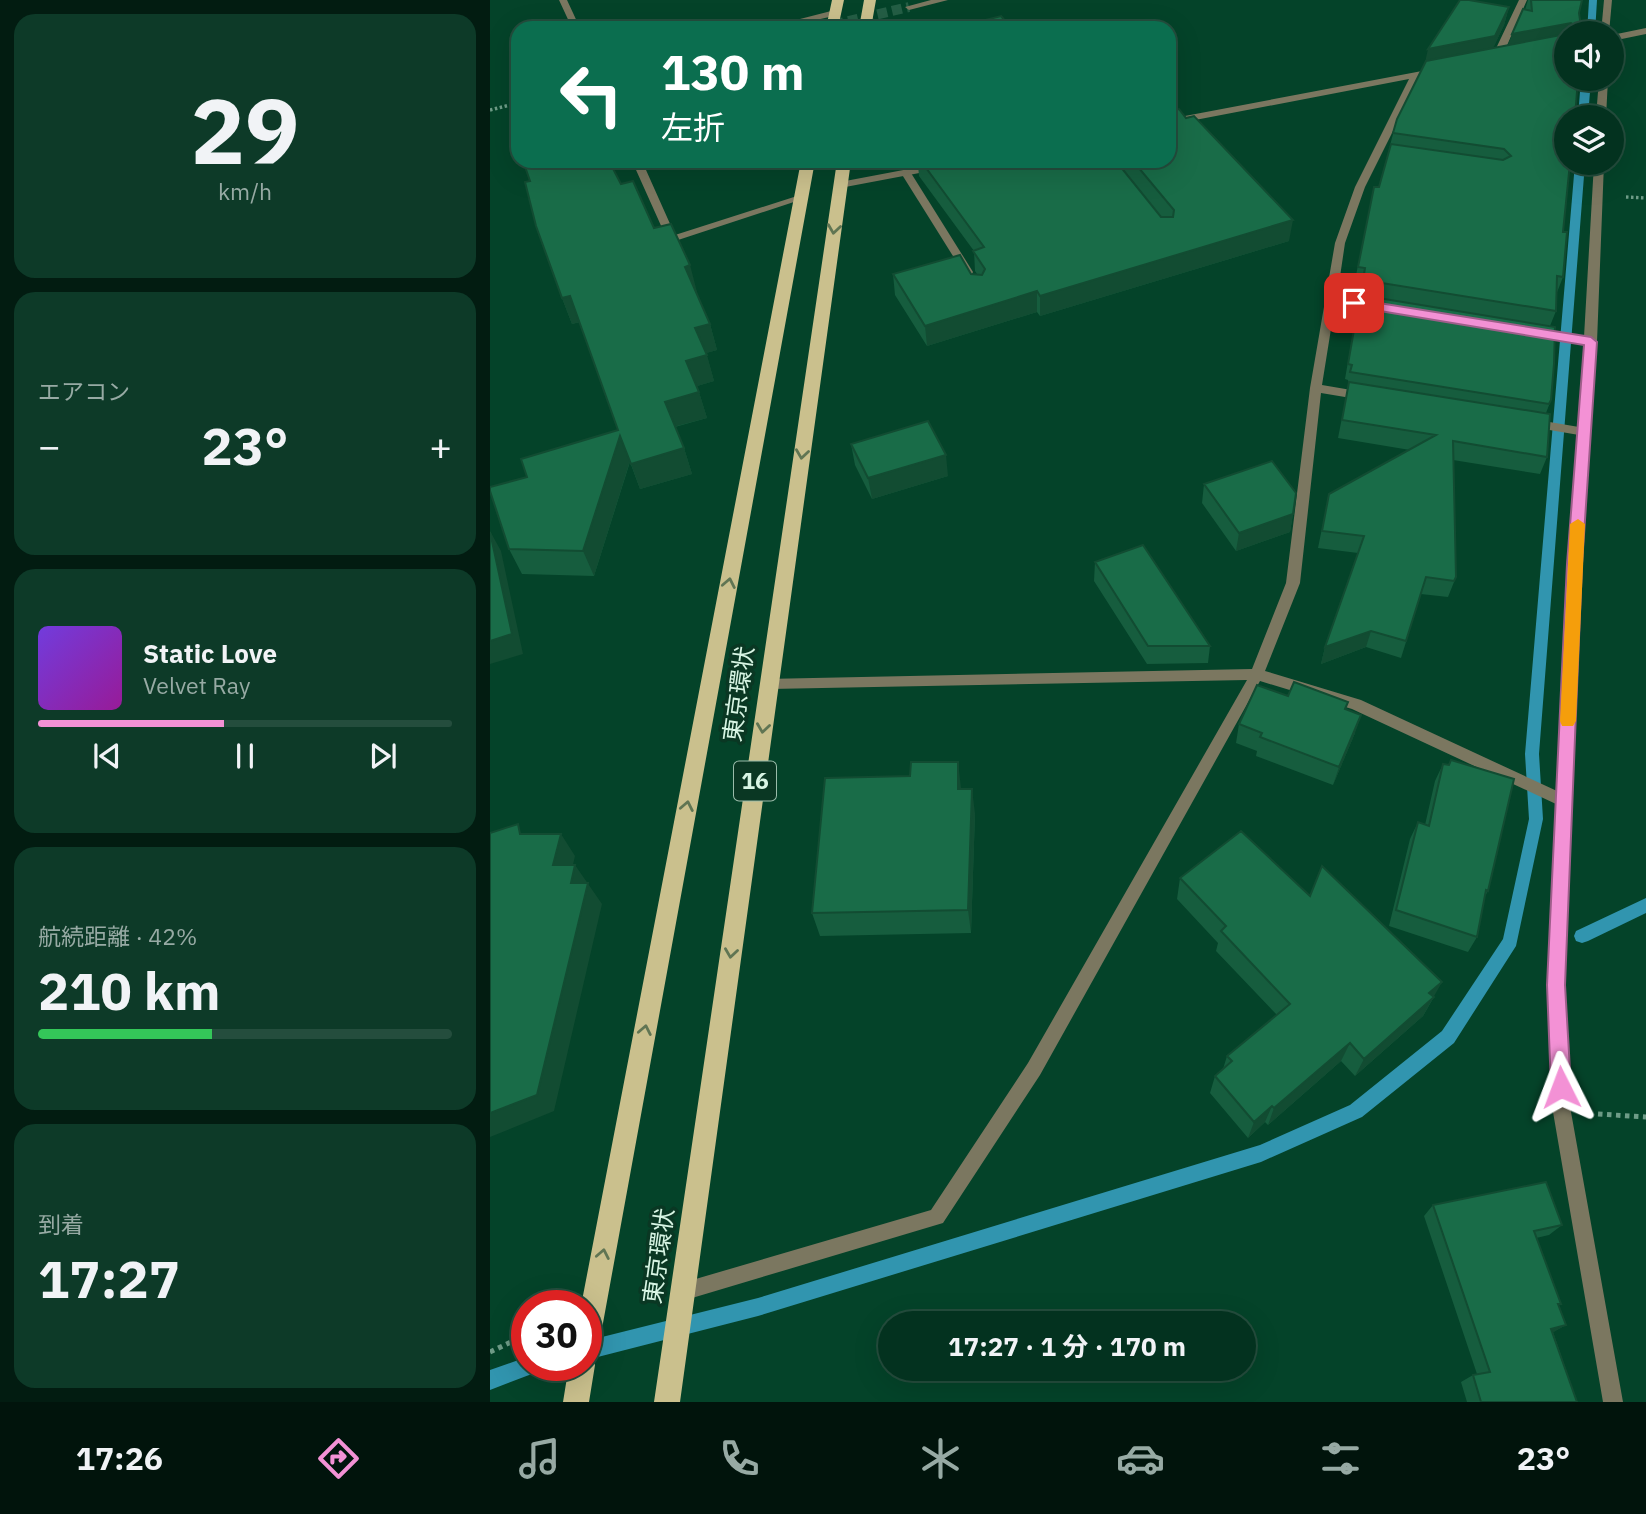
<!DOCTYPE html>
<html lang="ja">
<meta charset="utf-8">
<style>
body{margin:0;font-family:"IBM Plex Sans","Noto Sans JP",sans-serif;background:#0d3a28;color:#f1f3f6;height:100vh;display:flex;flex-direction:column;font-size:26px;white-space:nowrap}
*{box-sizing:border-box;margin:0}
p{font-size:23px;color:#97aaa4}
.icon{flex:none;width:38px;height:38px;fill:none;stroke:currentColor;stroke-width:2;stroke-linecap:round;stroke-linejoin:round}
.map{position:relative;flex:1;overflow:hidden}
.panel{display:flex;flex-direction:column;gap:14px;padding:14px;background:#021c11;width:490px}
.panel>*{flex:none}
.hud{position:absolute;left:21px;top:21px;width:665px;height:147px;border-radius:21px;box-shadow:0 7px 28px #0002,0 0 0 2px #244d3d;background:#0b6e4f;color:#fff;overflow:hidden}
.fabs{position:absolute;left:1064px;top:21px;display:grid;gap:14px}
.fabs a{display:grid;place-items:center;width:70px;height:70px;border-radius:50%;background:#03321f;box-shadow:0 7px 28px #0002,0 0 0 2px #244d3d;font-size:35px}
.speed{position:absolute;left:21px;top:1290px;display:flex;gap:14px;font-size:35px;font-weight:700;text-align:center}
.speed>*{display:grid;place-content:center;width:91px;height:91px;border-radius:50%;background:#03321f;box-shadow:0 7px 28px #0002,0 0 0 2px #244d3d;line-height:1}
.speed .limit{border:10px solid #d22;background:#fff;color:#111}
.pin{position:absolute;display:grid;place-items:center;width:60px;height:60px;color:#fff;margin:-30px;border-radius:14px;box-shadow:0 4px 10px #0006}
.me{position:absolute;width:77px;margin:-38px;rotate:357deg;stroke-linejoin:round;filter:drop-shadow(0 0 5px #0008)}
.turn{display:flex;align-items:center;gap:24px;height:147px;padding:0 35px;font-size:32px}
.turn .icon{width:91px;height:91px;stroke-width:2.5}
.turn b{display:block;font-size:49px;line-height:60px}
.big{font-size:52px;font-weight:700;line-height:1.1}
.panel .tile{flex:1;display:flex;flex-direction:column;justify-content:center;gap:10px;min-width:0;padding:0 24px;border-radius:21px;background:#0d3a28}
.panel .dial{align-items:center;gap:0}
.dial b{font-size:91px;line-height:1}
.song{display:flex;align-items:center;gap:21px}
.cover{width:84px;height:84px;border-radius:10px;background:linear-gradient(135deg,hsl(260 70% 55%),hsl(300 70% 35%))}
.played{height:7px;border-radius:4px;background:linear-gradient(90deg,#f391d5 45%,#244d3d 45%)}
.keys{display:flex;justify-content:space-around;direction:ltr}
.heat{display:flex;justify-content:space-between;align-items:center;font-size:38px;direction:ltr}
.charge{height:10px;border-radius:5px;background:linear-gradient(90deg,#34c759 42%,#244d3d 0)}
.trip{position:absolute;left:388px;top:1311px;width:378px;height:70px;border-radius:35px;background:#03321f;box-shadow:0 7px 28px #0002,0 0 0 2px #244d3d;font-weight:700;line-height:70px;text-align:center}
.dock{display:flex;height:112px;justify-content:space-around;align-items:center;background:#01140c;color:#97aaa4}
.dock .icon{width:49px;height:49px}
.dock .selected{color:#f391d5}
.dock b{font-size:32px;color:#f1f3f6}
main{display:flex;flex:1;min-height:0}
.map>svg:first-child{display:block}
</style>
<main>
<section class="panel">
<div class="tile dial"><b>29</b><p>km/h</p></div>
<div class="tile"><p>エアコン</p>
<div class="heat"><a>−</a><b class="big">23°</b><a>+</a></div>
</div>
<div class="tile">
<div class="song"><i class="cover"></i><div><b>Static Love</b><p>Velvet Ray</p></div></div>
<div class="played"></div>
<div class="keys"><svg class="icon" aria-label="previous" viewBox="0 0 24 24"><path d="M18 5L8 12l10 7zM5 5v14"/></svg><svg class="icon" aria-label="pause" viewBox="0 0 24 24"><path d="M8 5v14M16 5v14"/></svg><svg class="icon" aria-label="next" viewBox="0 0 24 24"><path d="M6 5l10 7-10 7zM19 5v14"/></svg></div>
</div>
<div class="tile"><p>航続距離 · 42%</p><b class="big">210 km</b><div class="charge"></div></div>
<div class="tile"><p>到着</p><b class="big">17:27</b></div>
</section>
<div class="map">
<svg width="1156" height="1402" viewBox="0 0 1156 1402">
<rect width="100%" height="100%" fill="#044329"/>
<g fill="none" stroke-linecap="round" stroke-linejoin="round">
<path fill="#3195af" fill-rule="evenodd" d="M 1099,0 L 1107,0 L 1105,33 L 1097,33 Z
M 1091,79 L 1101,79 L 1098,117 L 1088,117 Z
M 1085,163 L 1095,163 L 1049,754 L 1053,819 L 1026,946 L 964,1043 L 872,1117 L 771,1162 L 268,1316 L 96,1360 L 96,1341 L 268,1298 L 770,1145 L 860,1105 L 952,1031 L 1013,939 L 1039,819 L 1035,754 Z
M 1156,898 L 1156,913 L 1098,941 L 1092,943 L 1086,941 L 1084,936 L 1086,931 Z
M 37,1357 L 37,1365 L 49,1365 L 47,1372 L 0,1390 L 0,1370 Z"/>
<path stroke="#245e45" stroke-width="10" stroke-dasharray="10 5" stroke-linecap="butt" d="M 329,28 L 419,7"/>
<path stroke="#6e9c87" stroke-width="3.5" stroke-dasharray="2.5 2.5" stroke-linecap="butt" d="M 0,110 L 28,103
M 1136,197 L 1156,198"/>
<path stroke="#6e9c87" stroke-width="5" stroke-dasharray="4.5 4.5" stroke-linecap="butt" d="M 1108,1114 L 1156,1117
M 0,1352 L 21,1342"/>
<path fill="#7b7760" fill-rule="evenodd" d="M 416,170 L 421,173 L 483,272 L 482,274 L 478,275 L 473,272 L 411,173 Z"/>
<path fill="#7b7760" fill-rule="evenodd" d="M 69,0 L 77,0 L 90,28 L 82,28 Z
M 441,0 L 458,0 L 419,10 L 415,7 Z
M 1029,0 L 1037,0 L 1011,59 L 1003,61 L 1001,59 Z
M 1114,0 L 1122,0 L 1119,33 L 1111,33 Z
M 345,10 L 349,13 L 348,15 L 291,28 L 275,28 Z
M 1156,28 L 1156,34 L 1122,41 L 1122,35 Z
M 932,71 L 937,74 L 930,77 L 875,187 L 855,243 L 847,297 L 886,303 L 892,307 L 886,311 L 845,304 L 832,385 L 873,392 L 879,396 L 873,400 L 831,393 L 810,583 L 775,671 L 871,700 L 1067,791 L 1078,564 L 1089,435 L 1042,427 L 1036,423 L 1042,419 L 1089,427 L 1094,345 L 1048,337 L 1042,333 L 1048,329 L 1094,337 L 1104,163 L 1114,163 L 1107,342 L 1090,564 L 1074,985 L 1081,1112 L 1133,1402 L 1113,1402 L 1063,1112 L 1058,985 L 1066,804 L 862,709 L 770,681 L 550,1075 L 453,1223 L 192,1301 L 185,1299 L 183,1292 L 185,1285 L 192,1283 L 441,1210 L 538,1063 L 757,680 L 280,689 L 275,687 L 273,683 L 275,679 L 762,669 L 796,583 L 820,388 L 845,243 L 865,187 L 919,79 L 679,125 L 679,119 Z
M 1109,79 L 1118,79 L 1116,117 L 1106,117 Z
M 142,161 L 152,161 L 185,235 L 307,196 L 316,198 L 182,242 L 177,239 Z
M 461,161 L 482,161 L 477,164 L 350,188 L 345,185 L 350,182 Z"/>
<path fill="#cac08d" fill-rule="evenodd" d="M 342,0 L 354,0 L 348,28 L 336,28 Z
M 374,0 L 386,0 L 381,28 L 369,28 Z
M 311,161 L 325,161 L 109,1345 L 105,1354 L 101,1356 L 105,1365 L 99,1402 L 73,1402 L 79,1365 L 96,1365 L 96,1306 L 91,1306 Z
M 347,161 L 361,161 L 190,1402 L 164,1402 Z"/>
</g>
<path fill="#165d3e" d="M 1038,0 L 1092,0 L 1089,13 L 1092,33 L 1076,33 L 1073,277 L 1066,295 L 1066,311 L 1060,326 L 1061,400 L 1056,413 L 1057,457 L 1050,474 L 963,460 L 966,577 L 958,597 L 931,594 L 911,658 L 876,647 L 831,664 L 835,647 L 868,553 L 828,548 L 839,494 L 920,450 L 848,438 L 858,387 L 858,380 L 855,379 L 871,286 L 864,285 L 884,187 L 889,187 L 907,119 L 1019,7 L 1014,25 L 1003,48 L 1018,45 L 1035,10 Z
M 417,161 L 679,161 L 799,241 L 550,316 L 547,312 L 437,346 L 405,295 L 403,274 L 487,274 L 485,271 L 484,251 L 429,176 L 428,165 L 422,166 Z
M 40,181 L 131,184 L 164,228 L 207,292 L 206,292 L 220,324 L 227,350 L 216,353 L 224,381 L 207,386 L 217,418 L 185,427 L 194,448 L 202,474 L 150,489 L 140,462 L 104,576 L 32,574 L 19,549 L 37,477 L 128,430 L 90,322 L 82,324 L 72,298 Z
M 361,444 L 458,476 L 382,499 L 365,465 Z
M 714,484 L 803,514 L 800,532 L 746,551 L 712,503 Z
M 605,562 L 720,646 L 718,663 L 657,664 L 604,581 Z
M 798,696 L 858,702 L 856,709 L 865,733 L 843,785 L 766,756 L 767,751 L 746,743 L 749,724 Z
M 961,760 L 998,891 L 994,898 L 987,937 L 978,952 L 899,926 L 920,839 L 928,822 L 935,825 L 945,781 L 953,764 L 958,765 Z
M 471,789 L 485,814 L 481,933 L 330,936 L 322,913 Z
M 690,878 L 820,896 L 944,997 L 933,1016 L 865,1076 L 851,1061 L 778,1125 L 775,1122 L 758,1138 L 720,1093 L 725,1076 L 733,1069 L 737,1056 L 787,1015 L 726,951 L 728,943 L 687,899 Z
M 943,1205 L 1072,1225 L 1059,1235 L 1046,1238 L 1071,1304 L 1068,1306 L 1076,1325 L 1063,1332 L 1087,1402 L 977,1402 L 971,1382 L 983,1375 L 987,1374 L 934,1216 Z"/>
<path fill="#124c32" d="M 1019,7 L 1014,25 L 1000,55 L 934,67 L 938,49 Z
M 1081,23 L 1078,33 L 1076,33 L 1076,38 L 1016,51 L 1022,34 Z
M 421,161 L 427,161 L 428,165 L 422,166 Z
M 803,220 L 799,241 L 550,316 L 550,296 Z
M 200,265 L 207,292 L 202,293 L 195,267 Z
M 547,291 L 547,312 L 437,346 L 435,326 Z
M 80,296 L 90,322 L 82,324 L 72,298 Z
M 220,324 L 227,350 L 213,354 L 205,328 Z
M 217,355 L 224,381 L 204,387 L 196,361 Z
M 209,392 L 217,418 L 183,427 L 175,402 Z
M 130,436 L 140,461 L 104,576 L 93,551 Z
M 194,448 L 202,474 L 150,489 L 141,464 Z
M 456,455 L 458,476 L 382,499 L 378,478 Z
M 803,514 L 800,532 L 746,551 L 749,533 Z
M 0,531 L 11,551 L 33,654 L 0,664 Z
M 881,631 L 876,647 L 831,664 L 835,647 Z
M 871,715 L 865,733 L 843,785 L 849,767 Z
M 468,762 L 471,788 L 471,814 L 468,789 Z
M 482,789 L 485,814 L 481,933 L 478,910 Z
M 71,834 L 85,856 L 78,886 L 63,865 Z
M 85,865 L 112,904 L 64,1111 L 0,1137 L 0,1113 L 81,883 Z
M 952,982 L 933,1016 L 865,1076 L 874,1059 L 939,993 Z
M 860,1043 L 851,1061 L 778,1125 L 784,1108 Z
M 782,1106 L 775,1122 L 758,1138 L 764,1122 Z
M 1076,1325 L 1062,1333 L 1061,1329 Z"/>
<path fill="#196c48" stroke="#124c32" stroke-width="2" d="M 970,0 L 979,0 L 1019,7 L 1005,36 L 938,49 Z
M 1041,0 L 1092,0 L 1089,13 L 1092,33 L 1081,33 L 1084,33 L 1084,25 L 1081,23 L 1022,34 L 1033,9 L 1042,11 Z
M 511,16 L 521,28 L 463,28 Z
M 1076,34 L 1076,79 L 1088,79 L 1085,117 L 1076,117 L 1076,163 L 1080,163 L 1073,232 L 1077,232 L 1073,277 L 1067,276 L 1066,311 L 873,280 L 875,268 L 868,267 L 884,187 L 889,187 L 901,144 L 1013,160 L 1021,156 L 1014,149 L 903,133 L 907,119 L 936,61 Z
M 689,109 L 696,118 L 704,116 L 803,220 L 550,296 L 547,291 L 435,326 L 403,274 L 470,255 L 481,274 L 492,275 L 495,269 L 483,251 L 494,247 L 431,161 L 626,161 L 671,217 L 683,217 L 684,210 L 643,161 L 679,161 L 679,111 Z
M 28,127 L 28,146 L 22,129 Z
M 33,161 L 119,161 L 131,184 L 143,181 L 164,228 L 181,224 L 200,265 L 195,267 L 220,324 L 205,328 L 217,355 L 196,361 L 209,392 L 175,402 L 194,448 L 141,464 L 130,436 L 93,551 L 19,549 L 0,491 L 0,487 L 37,477 L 31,459 L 128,430 L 80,296 L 72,298 L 46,226 L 35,182 L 40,181 Z
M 870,295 L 1065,327 L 1064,364 L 1061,400 L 1059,404 L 860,372 L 862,365 L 858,364 Z
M 859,382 L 1060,414 L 1057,457 L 963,441 L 966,577 L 964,581 L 936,577 L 916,641 L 881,631 L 835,647 L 874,536 L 832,531 L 839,494 L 946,435 L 852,420 Z
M 438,421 L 456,455 L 378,478 L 361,444 Z
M 782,461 L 806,493 L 803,514 L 749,533 L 714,484 Z
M 0,532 L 22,634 L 0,641 Z
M 653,545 L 720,646 L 658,646 L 605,562 Z
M 804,682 L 858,702 L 855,709 L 871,715 L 849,767 L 770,737 L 772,733 L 749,724 L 767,685 L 798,696 Z
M 961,760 L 1024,779 L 998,891 L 996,890 L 987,937 L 906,910 L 928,822 L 939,826 L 953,764 L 959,765 Z
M 421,762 L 468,762 L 468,789 L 482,789 L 478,910 L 322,913 L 335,778 L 420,776 Z
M 28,824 L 30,834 L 71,834 L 63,865 L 85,865 L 81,883 L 98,883 L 47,1095 L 0,1113 L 0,833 Z
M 751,831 L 820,896 L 832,866 L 952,982 L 939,993 L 944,997 L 874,1059 L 860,1043 L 784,1108 L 782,1106 L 764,1122 L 725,1076 L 742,1061 L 737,1056 L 800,1004 L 731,931 L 736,926 L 690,878 Z
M 1056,1182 L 1072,1225 L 1044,1231 L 1071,1304 L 1068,1304 L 1076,1325 L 1061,1329 L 1087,1402 L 991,1402 L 983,1375 L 1000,1372 L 943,1205 Z"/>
<defs><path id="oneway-chevron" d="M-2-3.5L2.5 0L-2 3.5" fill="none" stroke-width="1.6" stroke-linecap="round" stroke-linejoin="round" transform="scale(1.75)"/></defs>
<g stroke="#607553">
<use href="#oneway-chevron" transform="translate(344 229) rotate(98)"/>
<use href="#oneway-chevron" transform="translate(312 454) rotate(98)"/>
<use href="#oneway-chevron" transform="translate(239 583) rotate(-79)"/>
<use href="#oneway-chevron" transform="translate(273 728) rotate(98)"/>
<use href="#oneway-chevron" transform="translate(197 806) rotate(-79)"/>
<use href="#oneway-chevron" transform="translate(241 953) rotate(98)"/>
<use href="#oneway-chevron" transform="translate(155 1030) rotate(-79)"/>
<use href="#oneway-chevron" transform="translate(113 1254) rotate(-79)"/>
</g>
<path fill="#f391d5" stroke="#9e5e8a" stroke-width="2" d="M 864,299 L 1101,337 L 1107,342 L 1092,564 L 1075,985 L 1081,1087 L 1078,1094 L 1071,1096 L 1064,1094 L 1061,1087 L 1057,985 L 1077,564 L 1094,345 L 860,306 L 858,303 Z"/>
<path fill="#f59e0b" d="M 1088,519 L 1095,524 L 1086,721 L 1083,726 L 1072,726 L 1070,721 L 1080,524 Z"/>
<g text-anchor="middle" stroke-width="7" stroke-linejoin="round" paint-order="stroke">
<rect fill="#0a3723" stroke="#9abcaa" stroke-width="2" x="244" y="761.5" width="42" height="39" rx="5"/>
<g font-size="23" font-weight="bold" fill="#d8f5e4">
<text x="265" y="789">16</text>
</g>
<g font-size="24" fill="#d8f5e4" stroke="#0a3723">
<text transform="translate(249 694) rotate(-82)" y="8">東京環状</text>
<text transform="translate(169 1256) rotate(-82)" y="8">東京環状</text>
</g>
</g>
</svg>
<div class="fabs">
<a><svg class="icon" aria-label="sound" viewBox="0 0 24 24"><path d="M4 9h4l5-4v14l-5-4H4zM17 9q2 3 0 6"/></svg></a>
<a><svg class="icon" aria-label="layers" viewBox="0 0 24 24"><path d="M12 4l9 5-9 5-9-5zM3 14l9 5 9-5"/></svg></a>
</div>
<div class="speed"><div class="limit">30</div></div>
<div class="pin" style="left:864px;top:303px;background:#d93025"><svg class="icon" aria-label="arrive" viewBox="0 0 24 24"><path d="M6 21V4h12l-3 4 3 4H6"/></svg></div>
<svg class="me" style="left:1071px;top:1087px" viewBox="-20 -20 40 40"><path d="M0-17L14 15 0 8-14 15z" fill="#f391d5" stroke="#fff" stroke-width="4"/></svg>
<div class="trip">17:27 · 1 分 · 170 m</div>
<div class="hud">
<div class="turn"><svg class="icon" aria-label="left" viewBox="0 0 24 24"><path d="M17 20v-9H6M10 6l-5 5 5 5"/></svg><div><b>130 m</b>左折</div></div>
</div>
</div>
</main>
<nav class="dock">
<b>17:26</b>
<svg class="icon selected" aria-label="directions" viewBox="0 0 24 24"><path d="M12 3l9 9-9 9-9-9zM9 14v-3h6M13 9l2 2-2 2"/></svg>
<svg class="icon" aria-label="music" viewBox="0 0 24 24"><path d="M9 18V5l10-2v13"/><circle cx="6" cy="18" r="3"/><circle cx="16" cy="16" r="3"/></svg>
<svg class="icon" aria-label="phone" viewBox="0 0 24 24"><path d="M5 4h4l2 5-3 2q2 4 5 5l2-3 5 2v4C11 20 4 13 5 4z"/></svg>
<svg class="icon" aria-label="climate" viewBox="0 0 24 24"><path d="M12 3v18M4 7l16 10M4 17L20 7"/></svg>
<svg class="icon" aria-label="car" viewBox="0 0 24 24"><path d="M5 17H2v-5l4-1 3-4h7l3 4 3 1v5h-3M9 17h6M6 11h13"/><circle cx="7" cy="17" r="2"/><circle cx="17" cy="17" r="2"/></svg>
<svg class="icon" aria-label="filters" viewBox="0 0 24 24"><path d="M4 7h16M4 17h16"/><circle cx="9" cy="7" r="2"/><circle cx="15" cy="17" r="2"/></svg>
<b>23°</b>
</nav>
